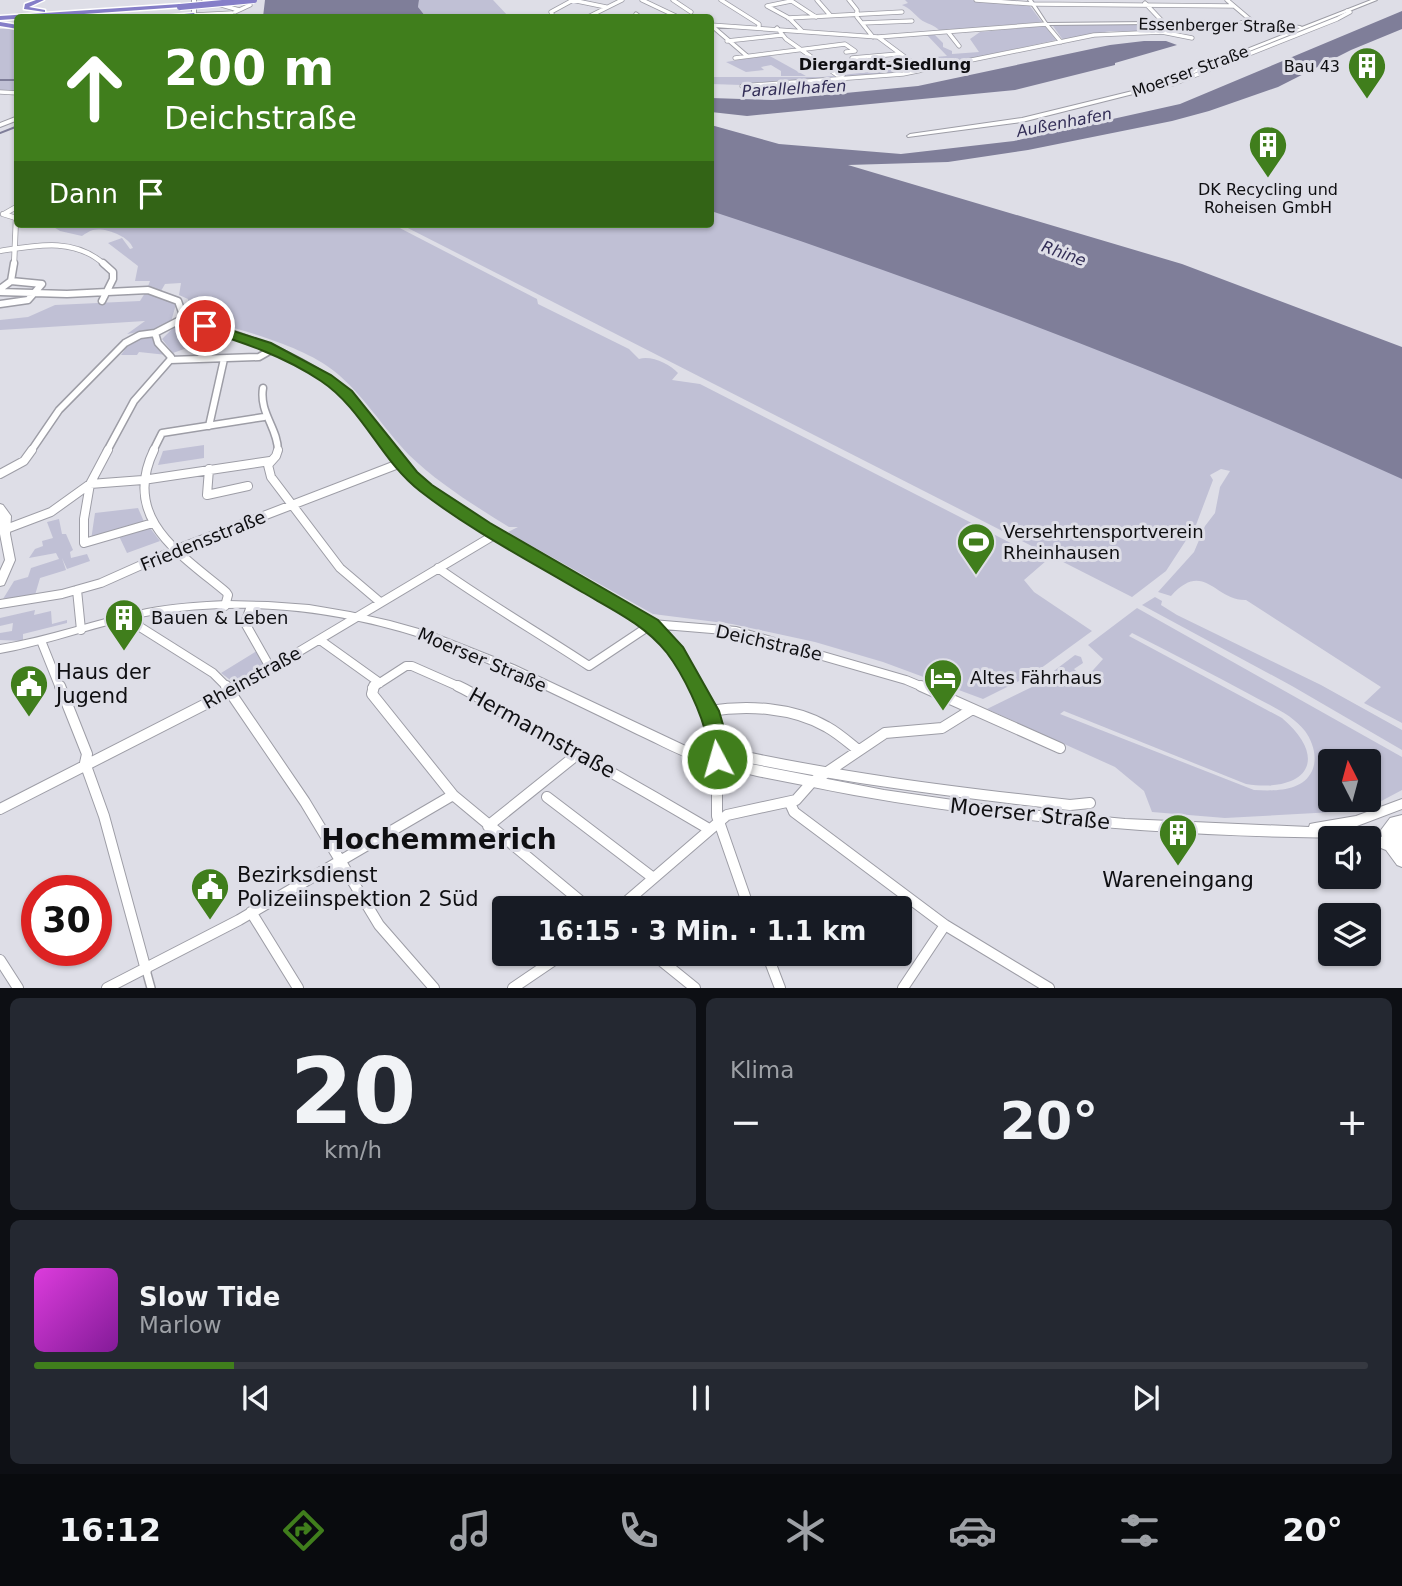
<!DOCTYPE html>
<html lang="de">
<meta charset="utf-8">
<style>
body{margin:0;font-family:"DejaVu Sans",sans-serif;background:#242831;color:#f1f3f6;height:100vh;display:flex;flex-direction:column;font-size:26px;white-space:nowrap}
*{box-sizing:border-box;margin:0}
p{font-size:23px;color:#9ea1a6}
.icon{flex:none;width:38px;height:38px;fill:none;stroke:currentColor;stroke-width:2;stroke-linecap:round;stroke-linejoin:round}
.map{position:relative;height:988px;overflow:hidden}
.drawer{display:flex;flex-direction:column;gap:10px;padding:10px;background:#0d0f14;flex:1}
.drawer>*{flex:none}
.hud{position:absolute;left:14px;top:14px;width:700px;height:214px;border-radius:7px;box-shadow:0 2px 5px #0004;background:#407e1c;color:#fff;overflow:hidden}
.needle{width:46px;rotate:354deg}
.controls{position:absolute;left:1318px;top:749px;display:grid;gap:14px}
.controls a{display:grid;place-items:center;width:63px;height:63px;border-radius:7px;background:#171b24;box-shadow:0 2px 5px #0004;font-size:35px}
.speed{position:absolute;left:21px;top:875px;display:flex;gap:14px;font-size:35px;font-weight:700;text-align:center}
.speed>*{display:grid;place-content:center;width:91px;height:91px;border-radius:50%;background:#171b24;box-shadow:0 2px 5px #0004;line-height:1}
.speed .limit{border:10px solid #d22;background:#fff;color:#111}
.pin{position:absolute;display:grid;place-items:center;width:60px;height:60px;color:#fff;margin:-30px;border:4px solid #fff;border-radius:50%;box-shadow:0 2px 7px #0007}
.me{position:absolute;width:77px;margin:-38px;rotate:354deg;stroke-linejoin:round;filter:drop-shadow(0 0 5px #0008)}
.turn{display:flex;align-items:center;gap:24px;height:147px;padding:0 35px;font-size:32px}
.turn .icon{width:91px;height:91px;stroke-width:2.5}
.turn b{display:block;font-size:49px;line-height:60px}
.then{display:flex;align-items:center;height:66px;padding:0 35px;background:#0003;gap:14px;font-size:26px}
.big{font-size:52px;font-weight:700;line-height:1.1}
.drawer .card{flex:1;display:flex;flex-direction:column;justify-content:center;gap:10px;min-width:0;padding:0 24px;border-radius:10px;background:#242831}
.drawer .dial{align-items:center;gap:0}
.dial b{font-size:91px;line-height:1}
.song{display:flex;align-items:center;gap:21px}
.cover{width:84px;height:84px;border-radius:10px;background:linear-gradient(135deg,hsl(300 70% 55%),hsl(290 70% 35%))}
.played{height:7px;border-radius:4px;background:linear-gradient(90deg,#407e1c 15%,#363941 15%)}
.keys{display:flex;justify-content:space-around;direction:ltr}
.heat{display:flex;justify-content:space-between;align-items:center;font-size:38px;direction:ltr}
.drawer .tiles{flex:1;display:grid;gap:10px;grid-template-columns:1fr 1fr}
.card:last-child{grid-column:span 2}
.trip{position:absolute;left:492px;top:896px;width:420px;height:70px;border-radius:7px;background:#171b24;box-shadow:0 2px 5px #0004;font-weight:700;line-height:70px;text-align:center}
.dock{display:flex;height:112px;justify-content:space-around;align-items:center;background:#090b0e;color:#9ea1a6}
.dock .icon{width:49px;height:49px}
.dock .on{color:#407e1c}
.dock b{font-size:32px;color:#f1f3f6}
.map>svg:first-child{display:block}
</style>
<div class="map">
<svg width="1402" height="988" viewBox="0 0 1402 988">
<rect width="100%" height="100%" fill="#dedee7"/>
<path fill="#c0c0d5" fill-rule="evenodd" d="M 419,0 L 493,0 L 509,17 L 426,17 L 418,7 Z
M 905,0 L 971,0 L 1029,5 L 1042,22 L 940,31 C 934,24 926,24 920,19 C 913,13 911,9 902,5 L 908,3 Z
M 1057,24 L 1152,24 L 1157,30 L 1168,31 L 1110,31 L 1063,40 L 1053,26 Z
M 1040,26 L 1045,26 L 1056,40 L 914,71 L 741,85 L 711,84 L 710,77 L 822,77 L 928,66 L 931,64 L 922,58 L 947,56 L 926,34 L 934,34 L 943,43 L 943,47 L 952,51 L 952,54 L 979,52 L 970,39 L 980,32 Z
M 0,29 L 17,29 L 17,91 L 0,90 Z
M 768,55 L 806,76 L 781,76 L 781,71 L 771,65 L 761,67 L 764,70 L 746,72 L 726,62 Z
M 711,208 L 1038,323 L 1313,435 L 1402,476 L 1402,723 L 1364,703 L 1381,687 L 1246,600 C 1215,601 1204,559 1171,596 L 1158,592 L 1194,552 L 1205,526 L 1215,513 L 1220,487 L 1230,471 L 1221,469 L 1210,475 L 1213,480 L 1196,525 L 1166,571 L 1132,597 L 400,224 L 710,224 Z
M 49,224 L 392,224 L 537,299 L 538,304 L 629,349 L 639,359 C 651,355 670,364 678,373 L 672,380 L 700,384 L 1046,561 L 1024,580 L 1034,592 L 1092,631 L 1033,674 L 983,699 L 883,662 L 815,642 L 732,624 L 653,614 L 516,537 L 508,532 L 518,527 L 509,527 C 475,506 438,483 409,455 C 383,428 364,395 334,371 C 301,344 231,327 190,316 L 188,299 L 179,295 L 181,283 L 165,284 L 161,291 L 147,289 L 150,281 L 135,281 L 138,266 L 108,243 L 122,238 L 130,249 L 133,248 C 129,236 105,227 93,230 C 89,231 85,234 82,236 L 60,231 Z
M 145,293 L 176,304 L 171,322 L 161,328 L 127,334 L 145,321 L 0,330 L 0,320 L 28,317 L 55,305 L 140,301 Z
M 188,322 L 224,336 L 193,346 L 205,332 L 190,342 L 187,348 L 173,353 L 162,339 L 175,326 Z
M 150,335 L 154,337 L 167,355 L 139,352 L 137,355 L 121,355 L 132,340 Z
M 204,445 L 204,458 L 158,465 L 163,451 Z
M 138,508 L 145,524 L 91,540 L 95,513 Z
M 59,519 L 62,534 L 66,534 L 73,550 L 70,552 L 71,558 L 87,554 L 90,561 L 67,569 L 62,558 L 66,570 L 40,578 L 35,595 L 3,599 L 14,581 L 28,577 L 31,568 L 59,559 L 56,553 L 29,558 L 35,549 L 43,546 L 42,541 L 53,538 L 47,522 Z
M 150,528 L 160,541 L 127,553 L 118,534 L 129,531 L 131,534 Z
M 1155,597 L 1162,601 L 1161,605 L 1177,615 L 1321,685 L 1402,730 L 1402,750 L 1292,686 L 1142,605 Z
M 1137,608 L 1402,757 L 1402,790 L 1370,807 L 1334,812 L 1225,818 L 1152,812 L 1144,791 L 1115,767 L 987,709 L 1034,686 L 1075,655 L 1081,657 L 1083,663 L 1074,669 L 1085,679 L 1103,659 L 1088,645 ZM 1132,633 C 1172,653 1212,674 1251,695 C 1269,705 1292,714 1305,731 C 1313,742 1318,758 1312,771 C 1302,792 1274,791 1254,790 L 1060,714 L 1064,711 L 1246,784 C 1304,793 1332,761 1282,718 L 1129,636 ZM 1330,761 L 1368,761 L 1368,800 L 1330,800 Z
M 35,610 L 34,615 L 51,611 L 52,624 L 67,620 L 67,623 L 23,634 L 23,641 L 0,640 L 0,633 L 12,631 L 13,623 L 0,626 L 0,618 Z
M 257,651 L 264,663 L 263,669 L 239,683 L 233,682 L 221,673 Z"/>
<path fill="#7f7e99" d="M 265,0 L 419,0 L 418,7 L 426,17 L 263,17 Z
M 1402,11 L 1402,29 L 1351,50 L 1278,87 L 1209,111 L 1172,121 L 1028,150 L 948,162 L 848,165 L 1182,264 L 1402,347 L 1402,479 C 1177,376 946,289 711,211 L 711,125 L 779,144 L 901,154 L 1014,141 L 1180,104 Z
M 1144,41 L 1166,41 L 1177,45 L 1115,63 L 1115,65 L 1015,90 L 747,116 L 711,112 L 711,98 L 773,100 L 918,86 L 1110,45 Z"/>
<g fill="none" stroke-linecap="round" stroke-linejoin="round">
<path stroke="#7f7e99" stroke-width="2" d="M 0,80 L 18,80
M 0,133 L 18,126"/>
<g stroke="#9d9da6" stroke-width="10">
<path id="pedestrian" d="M 146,970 L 151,988"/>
</g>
<g stroke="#9d9da6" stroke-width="5">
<path id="minor-far4" d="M 204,0 L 239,10
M 572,0 L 606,7
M 642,0 L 680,18
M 673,0 L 691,12
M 721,0 L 759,24 L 759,27
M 790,0 L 816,17
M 817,0 L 830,15
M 849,0 L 857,10 L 857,17 L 873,37
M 976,0 L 1033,4 L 1234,6
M 1227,0 L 1253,22
M 791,1 L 767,6 L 789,18 L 801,30
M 1145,3 L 1164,23
M 235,12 L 250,5
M 636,14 L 641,18
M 194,15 L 232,13
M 554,18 L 551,12 L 573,0
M 586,18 L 622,0
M 788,18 L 902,12
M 862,23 L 912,21
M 710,25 L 878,37 L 1046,24 L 1061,42
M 712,26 L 747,56
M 777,28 L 786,39 L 837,75 L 843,75
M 948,32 L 959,46
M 878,37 L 917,66
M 727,41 L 782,35
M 735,58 L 845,44 L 855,51 L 846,52
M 852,58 L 898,54
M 861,66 L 911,62
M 1173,84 L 1337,19 L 1350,12 L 1347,11
M 761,86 L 742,86 L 903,74 L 1094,35 L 1162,32 L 1192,38
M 0,92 L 18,93"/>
</g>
<g stroke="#9d9da6" stroke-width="6">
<path id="minor-far3" d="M 3,214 L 16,218 L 14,265
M 4,214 L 18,206
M 0,251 C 37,245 75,237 105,265"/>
</g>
<g stroke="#9d9da6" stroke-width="9">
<path id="minor-far2" d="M 0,289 L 11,281 L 14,263
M 0,292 L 67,294 L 148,290 L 178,301 L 184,318
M 102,301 L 113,279 L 113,272 L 103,263
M 0,304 L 28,300 L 42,284 L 11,281
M 184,318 C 243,337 308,355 352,400 C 367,415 379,435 392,451
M 155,333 L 158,343 L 171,357 L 170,360
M 170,360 L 259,357 L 273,349
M 263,388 C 259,413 278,428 278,451
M 209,426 L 224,359
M 31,451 L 59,410 L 125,343 L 140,335 L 155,333 L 184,318
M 107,451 L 134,401 L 170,360
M 153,451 L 162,433 L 264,417"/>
</g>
<g stroke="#9d9da6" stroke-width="10">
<path id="minor-far1" d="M 154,450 C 121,518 179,553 226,592 L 228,595 L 225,606
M 278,450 L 276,456 L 268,465 L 271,477 L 340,568 L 380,602
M 391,450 L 426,488 L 496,534 L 652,624 L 736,631 L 906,680 L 925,688
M 209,469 L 207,495 L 248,486
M 0,474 L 24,461 L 32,450
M 153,523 L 84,543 L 84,519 L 90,484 L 143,480 L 270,461
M 6,529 L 51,512 L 90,484 L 108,450
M 438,568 C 487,603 539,633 589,666 L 652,624 L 675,651 L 699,688
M 77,590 L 81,630
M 0,604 L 62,594 L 101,583 L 175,550 L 401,463
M 251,606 L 245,623 L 271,669
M 136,615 L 140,627 L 213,673 L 228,688
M 320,640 L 380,683
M 42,643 L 60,688
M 238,688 L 496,534
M 372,688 L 406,666 L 412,666 L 462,688"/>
</g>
<g stroke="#9d9da6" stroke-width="12">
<path id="minor" d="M 60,686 L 87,754 L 85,763 L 104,816 L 146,970
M 226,686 L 305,802 L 379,925 L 434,988
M 374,686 L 372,694 L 453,795 L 589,908
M 458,686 C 478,695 490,706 509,716 C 576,752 643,790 709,829
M 698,686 L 714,725 L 717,759
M 921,686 L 1060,748
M 709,711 C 747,705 793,707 827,727 C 838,733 848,742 858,750
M 718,751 C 834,777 951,792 1070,805 L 1090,803
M 717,763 L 717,816 L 749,908
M 547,797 L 652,877
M 790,803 L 794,812 L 945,925 L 1049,988
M 0,809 L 241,686
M 488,826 L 579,753
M 619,908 L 727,815 L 796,800 L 811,783 L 885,733 L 942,728 L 971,710
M 251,912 L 298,988
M 653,954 L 695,988
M 767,954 L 780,988
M 0,960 L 18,988
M 107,988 L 239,920 L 453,795
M 513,988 L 563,954
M 903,988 L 945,925"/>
</g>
<g stroke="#9d9da6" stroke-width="2">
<path id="tertiary" d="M 1028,0 L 1032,0 L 1047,23 L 1253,21 L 1300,26 L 1302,27 L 1371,0 L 1377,0 L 1157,88 L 1022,122 L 908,137 L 907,136 L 910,134 L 1022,118 L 1153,86 L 1300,28 L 1253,23 L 1046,25 Z"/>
</g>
<g stroke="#9d9da6" stroke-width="2">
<path id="secondary" d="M 192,0 L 196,0 L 196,18 L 192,18 Z
M 18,116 L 18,120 L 0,127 L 0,123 Z
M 0,504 L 3,505 L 11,516 L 10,534 L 15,560 L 5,583 L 4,585 L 0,586 L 0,571 L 5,560 L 0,534 Z
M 227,601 L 268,602 L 309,605 L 350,612 L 390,621 L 433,633 L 514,665 L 694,750 L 720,758 L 884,790 L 1008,808 L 1125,819 L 1309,827 L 1310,824 L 1315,823 L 1356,816 L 1402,799 L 1402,809 L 1357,826 L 1345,828 L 1368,832 L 1382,837 L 1381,830 L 1390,818 L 1402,815 L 1402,867 L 1397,865 L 1386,850 L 1368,843 L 1368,838 C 1196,838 1024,825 854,795 C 822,789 789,782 757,776 C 741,772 724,770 708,765 C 683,758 661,745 637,734 C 586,709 535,684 483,661 C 380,616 263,596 151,615 C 100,624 51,644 0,653 L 0,645 C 50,637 97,619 147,609 C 173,604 200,602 227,601 Z"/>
</g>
<g stroke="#fff" stroke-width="3">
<path id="motorway" d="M 36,0 L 44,0 L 29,7 L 45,10 L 45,12 L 24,9 L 25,4 Z
M 180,4 L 182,7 L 0,20 L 0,16 Z
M 194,13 L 196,16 L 161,18 L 164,16 Z
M 0,22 L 18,25 L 18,29 L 0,26 Z"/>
</g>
<use href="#pedestrian" stroke="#fff" stroke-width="7"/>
<use href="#minor-far4" stroke="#fff" stroke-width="3.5"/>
<use href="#minor-far3" stroke="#fff" stroke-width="4.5"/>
<use href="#minor-far2" stroke="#fff" stroke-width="6"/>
<use href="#minor-far1" stroke="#fff" stroke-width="8"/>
<use href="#minor" stroke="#fff" stroke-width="10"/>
<use href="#tertiary" fill="#fff" fill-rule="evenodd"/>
<use href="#secondary" fill="#fff" fill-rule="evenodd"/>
<use href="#motorway" fill="#857ec8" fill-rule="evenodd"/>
<g stroke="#fff" stroke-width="8" stroke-linecap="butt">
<path id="motorway-bridge" d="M 180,7 L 254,0"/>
</g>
<use href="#motorway-bridge" stroke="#857ec8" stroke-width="6"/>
</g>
<path fill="#407e1c" stroke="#2a5212" stroke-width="2" d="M 205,322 L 271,343 L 331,375 L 352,391 L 417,472 L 432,485 L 490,523 L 658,620 L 683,647 L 719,711 L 728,742 L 724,765 L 717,767 L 710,765 C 705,756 709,748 707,739 C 702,713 683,674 667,653 C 645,625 613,610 582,592 C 528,560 470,530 420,491 C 381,461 363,409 321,381 C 284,356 242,342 200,329 L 200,323 Z"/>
<defs>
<g id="building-pin" transform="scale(2.0125)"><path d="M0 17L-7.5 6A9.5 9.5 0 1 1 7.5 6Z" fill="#407e1c" stroke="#dedee7"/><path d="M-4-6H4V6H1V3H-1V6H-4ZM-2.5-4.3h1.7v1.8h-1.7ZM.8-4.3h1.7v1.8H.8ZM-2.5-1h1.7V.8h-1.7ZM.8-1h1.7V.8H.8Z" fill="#fff"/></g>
<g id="stadium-pin" transform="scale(2.0125)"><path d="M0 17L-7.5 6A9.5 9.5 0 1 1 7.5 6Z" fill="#407e1c" stroke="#dedee7"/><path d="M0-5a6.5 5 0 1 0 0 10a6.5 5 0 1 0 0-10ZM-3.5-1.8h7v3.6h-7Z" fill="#fff"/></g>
<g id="hotel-pin" transform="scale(2.0125)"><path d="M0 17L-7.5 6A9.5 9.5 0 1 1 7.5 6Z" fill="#407e1c" stroke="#dedee7"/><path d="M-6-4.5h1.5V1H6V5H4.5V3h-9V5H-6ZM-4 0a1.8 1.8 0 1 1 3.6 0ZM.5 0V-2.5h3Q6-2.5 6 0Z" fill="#fff"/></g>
<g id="civic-pin" transform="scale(2.0125)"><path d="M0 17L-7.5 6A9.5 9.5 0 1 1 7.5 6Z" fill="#407e1c" stroke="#dedee7"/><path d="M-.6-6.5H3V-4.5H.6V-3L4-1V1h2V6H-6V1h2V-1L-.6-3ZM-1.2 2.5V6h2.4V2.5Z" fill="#fff"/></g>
</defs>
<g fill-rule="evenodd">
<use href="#building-pin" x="1367" y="66"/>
<use href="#building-pin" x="1268" y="145"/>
<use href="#stadium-pin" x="976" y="542"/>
<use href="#building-pin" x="124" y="618"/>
<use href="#hotel-pin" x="943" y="678"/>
<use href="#civic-pin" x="29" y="684"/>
<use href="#building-pin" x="1178" y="833"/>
<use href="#civic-pin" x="210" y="887"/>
</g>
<g text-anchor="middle" stroke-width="6" stroke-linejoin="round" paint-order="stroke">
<g font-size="16" fill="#0f0f12" stroke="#dedee7">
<text transform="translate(1217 25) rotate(1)" y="6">Essenberger Straße</text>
<text transform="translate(1190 71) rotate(-20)" y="6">Moerser Straße</text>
</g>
<g font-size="16" font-weight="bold" fill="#0f0f12" stroke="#dedee7">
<text x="885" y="70">Diergardt-Siedlung</text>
</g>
<g font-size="16" fill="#0f0f12" stroke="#dedee7" text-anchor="end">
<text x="1340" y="72">Bau 43</text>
<text x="1268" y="195" text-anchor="middle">DK Recycling und<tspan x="1268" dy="18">Roheisen GmbH</tspan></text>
</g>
<g font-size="16" font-style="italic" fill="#322d56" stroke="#dedee7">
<text transform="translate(794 88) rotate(-3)" y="6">Parallelhafen</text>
<text transform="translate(1064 122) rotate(-11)" y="6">Außenhafen</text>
<text transform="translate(1064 253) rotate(20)" y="6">Rhine</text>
</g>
<g font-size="18" fill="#0f0f12" stroke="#dedee7" text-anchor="start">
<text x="1003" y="538">Versehrtensportverein<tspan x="1003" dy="21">Rheinhausen</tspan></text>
<text x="151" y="624">Bauen &amp; Leben</text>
<text x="970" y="684">Altes Fährhaus</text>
</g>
<g font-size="18" fill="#0f0f12" stroke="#dedee7">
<text transform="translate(203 541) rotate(-22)" y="6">Friedensstraße</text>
<text transform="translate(769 643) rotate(13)" y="6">Deichstraße</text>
<text transform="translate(482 660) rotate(23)" y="6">Moerser Straße</text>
<text transform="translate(252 678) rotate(-29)" y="6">Rheinstraße</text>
</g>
<g font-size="21" fill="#0f0f12" stroke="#dedee7" text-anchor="start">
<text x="56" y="679">Haus der<tspan x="56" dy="24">Jugend</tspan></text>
<text x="237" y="882">Bezirksdienst<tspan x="237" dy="24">Polizeiinspektion 2 Süd</tspan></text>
<text x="1178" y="887" text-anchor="middle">Wareneingang</text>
</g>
<g font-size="21" fill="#0f0f12" stroke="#dedee7">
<text transform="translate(542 733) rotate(29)" y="7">Hermannstraße</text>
<text transform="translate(1030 814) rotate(6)" y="7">Moerser Straße</text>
</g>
<g font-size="28" font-weight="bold" fill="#0f0f12" stroke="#dedee7">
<text x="439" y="849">Hochemmerich</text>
</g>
</g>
</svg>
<div class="controls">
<a><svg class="needle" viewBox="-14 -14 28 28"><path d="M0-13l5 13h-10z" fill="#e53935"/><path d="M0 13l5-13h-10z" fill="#9ea1a6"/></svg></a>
<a><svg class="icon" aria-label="sound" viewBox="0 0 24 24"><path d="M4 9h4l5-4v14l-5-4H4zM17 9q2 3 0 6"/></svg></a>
<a><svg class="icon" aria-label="layers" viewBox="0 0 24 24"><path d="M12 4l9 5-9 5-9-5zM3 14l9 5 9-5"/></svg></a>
</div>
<div class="speed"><div class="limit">30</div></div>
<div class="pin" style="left:205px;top:326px;background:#d93025"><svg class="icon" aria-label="arrive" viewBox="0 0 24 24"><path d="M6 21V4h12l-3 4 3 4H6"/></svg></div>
<svg class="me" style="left:717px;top:759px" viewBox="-20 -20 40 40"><circle r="17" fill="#407e1c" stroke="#fff" stroke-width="3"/><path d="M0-11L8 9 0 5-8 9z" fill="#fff"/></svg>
<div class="trip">16:15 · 3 Min. · 1.1 km</div>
<div class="hud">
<div class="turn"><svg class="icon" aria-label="ahead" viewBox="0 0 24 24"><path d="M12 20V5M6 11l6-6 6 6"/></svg><div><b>200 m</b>Deichstraße</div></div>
<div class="then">Dann<svg class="icon" aria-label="arrive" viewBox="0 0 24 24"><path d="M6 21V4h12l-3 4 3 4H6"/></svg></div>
</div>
</div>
<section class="drawer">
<div class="tiles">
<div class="card dial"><b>20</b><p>km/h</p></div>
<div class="card"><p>Klima</p>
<div class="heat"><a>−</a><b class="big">20°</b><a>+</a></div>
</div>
<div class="card">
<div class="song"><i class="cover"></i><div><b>Slow Tide</b><p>Marlow</p></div></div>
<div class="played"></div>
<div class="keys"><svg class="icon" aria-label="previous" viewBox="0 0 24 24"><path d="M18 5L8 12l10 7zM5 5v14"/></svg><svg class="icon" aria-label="pause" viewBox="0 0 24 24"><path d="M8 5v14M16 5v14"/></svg><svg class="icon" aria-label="next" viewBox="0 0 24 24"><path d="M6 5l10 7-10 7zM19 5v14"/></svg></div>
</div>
</div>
</section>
<nav class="dock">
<b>16:12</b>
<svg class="icon on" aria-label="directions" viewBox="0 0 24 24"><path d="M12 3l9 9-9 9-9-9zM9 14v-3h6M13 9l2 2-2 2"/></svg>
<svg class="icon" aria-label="music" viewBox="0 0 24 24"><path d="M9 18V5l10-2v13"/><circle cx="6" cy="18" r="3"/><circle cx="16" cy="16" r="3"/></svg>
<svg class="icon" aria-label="phone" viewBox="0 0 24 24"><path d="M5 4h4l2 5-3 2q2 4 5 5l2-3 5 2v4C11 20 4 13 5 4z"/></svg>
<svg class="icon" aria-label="climate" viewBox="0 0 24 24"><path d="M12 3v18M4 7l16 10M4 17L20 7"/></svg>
<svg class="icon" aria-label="car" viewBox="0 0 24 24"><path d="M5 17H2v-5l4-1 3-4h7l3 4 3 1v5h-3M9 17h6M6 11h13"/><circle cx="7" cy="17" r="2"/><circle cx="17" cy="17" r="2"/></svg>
<svg class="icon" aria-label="filters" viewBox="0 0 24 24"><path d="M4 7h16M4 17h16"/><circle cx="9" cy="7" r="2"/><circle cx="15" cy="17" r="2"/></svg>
<b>20°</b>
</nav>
